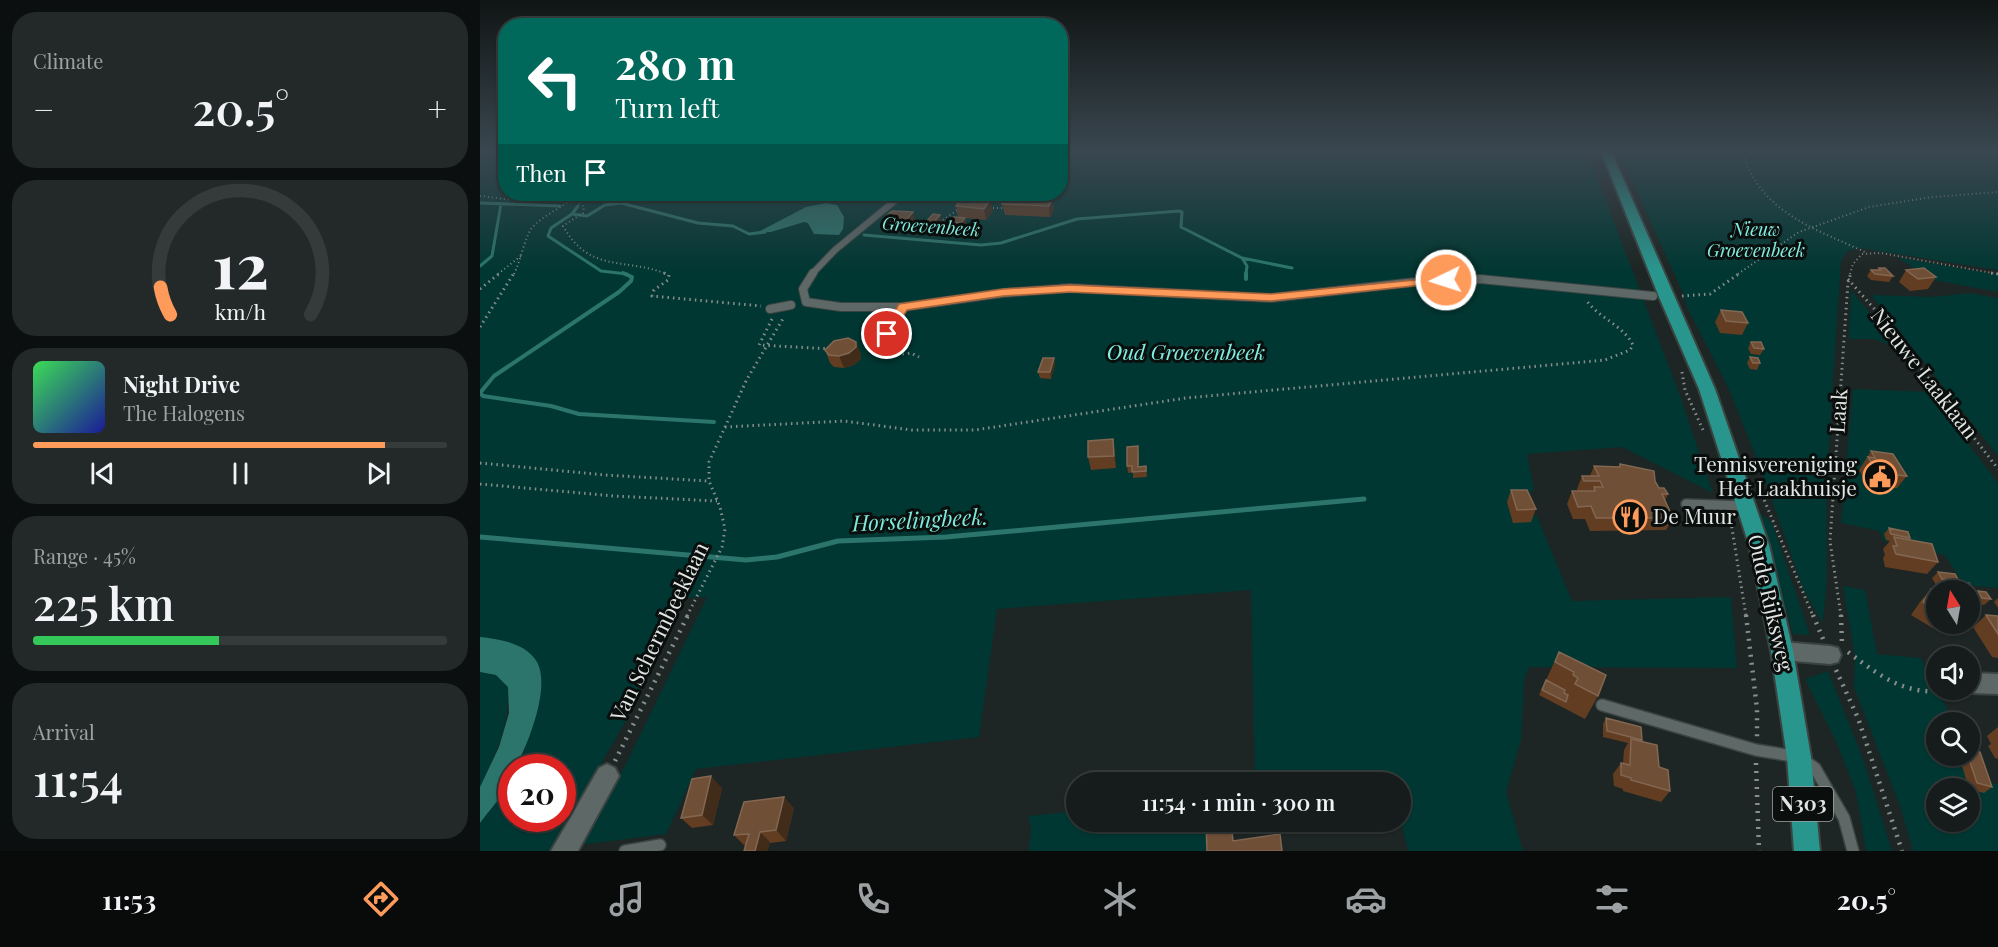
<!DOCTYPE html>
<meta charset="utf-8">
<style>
body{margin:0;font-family:"Playfair Display",serif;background:#232928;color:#f1f3f6;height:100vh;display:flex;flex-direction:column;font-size:22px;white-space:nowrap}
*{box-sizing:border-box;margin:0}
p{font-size:20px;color:#9ea1a3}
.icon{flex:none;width:33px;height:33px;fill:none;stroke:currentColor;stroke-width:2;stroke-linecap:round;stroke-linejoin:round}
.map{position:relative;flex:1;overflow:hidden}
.sheet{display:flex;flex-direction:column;gap:12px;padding:12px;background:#0c0f0f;width:480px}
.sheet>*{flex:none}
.guide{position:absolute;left:18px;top:18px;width:570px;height:183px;border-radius:24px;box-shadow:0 2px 4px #0004,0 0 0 2px #353a3a;background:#00695c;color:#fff;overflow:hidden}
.needle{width:39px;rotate:349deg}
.tools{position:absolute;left:1446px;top:580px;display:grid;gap:12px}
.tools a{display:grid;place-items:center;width:54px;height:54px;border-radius:50%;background:#161c1b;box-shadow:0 2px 4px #0004,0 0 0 2px #353a3a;font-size:30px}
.speed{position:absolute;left:18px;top:754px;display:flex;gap:12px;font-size:30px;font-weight:700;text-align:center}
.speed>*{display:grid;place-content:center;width:78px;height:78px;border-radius:50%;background:#161c1b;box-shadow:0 2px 4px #0004,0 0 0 2px #353a3a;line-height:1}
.speed .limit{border:9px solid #d22;background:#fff;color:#111}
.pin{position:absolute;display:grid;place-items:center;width:51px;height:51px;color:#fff;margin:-26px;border:3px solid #fff;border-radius:50%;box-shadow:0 2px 6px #0007}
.me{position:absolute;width:66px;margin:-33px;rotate:266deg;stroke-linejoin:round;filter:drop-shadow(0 0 4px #0008)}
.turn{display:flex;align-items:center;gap:21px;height:126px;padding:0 18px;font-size:27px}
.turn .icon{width:78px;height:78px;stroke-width:2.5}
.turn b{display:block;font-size:42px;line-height:51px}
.then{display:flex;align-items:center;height:57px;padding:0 18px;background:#0003;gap:12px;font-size:22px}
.big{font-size:45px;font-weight:600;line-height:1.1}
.sheet .tile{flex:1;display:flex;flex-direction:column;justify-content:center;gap:9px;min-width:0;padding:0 21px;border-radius:24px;background:#232928}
.sheet .dial{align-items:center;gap:0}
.dial svg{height:156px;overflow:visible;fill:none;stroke:#353a3a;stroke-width:7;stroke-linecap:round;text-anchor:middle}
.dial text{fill:#f1f3f6;stroke:none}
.song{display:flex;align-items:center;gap:18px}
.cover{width:72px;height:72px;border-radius:9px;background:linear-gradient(135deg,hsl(130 70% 55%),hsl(240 70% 35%))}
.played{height:6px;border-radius:3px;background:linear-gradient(90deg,#ff9b5a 85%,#353a3a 85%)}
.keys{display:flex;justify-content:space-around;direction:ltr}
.heat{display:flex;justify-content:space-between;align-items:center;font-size:33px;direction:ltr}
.charge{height:9px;border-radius:4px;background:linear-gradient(90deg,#34c759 45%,#353a3a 0)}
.trip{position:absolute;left:586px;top:772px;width:345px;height:60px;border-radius:30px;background:#161c1b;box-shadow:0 2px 4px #0004,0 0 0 2px #353a3a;font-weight:600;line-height:60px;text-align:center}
.menu{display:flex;height:96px;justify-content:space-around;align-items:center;background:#090b0b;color:#9ea1a3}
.menu .icon{width:42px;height:42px}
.menu .active{color:#ff9b5a}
.menu b{font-size:27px;color:#f1f3f6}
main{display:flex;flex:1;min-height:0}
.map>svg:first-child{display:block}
</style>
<main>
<section class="sheet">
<div class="tile"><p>Climate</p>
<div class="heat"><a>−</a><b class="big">20.5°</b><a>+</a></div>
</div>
<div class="tile dial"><svg viewBox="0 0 100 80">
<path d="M14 69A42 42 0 1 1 86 69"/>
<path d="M14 69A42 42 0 0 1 9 55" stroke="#ff9b5a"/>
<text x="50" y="56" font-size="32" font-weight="700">12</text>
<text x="50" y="72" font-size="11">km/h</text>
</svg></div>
<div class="tile">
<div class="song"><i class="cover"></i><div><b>Night Drive</b><p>The Halogens</p></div></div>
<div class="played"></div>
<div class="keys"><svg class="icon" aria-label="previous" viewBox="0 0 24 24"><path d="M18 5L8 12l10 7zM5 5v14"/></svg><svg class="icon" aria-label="pause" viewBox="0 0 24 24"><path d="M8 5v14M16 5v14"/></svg><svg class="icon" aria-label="next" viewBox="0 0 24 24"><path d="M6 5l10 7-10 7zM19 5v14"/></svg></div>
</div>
<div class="tile"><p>Range · 45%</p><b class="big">225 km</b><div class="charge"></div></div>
<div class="tile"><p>Arrival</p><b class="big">11:54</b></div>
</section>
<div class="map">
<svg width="1518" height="851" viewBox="0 0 1518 851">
<rect width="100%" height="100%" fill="#1d2624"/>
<path fill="#013732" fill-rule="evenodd" d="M 0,151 L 25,151 L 26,194 L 580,194 L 581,151 L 1107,151 L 1199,393 L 1233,493 L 1142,447 L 1047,454 L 1054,489 L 1040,504 L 1045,517 L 1057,516 L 1092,601 L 1251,597 L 1257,668 L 1049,667 L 1044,681 L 1041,740 L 1026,792 L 1043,851 L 928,851 L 921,822 L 921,783 L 911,783 L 910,778 L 857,783 L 775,783 L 771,590 L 517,609 L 499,737 L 216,769 L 186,834 L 99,845 L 146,764 L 227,597 L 205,598 L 181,642 L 148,717 L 71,851 L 0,851 L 0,823 L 31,775 L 32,819 L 82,819 L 82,768 L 35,768 L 44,752 L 58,663 C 41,645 24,640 0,637 Z
M 1139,151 L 1518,151 L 1518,270 L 1380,248 L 1367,251 L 1361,261 C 1356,338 1350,416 1347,494 C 1345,537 1350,581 1342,623 L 1323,588 L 1282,472 L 1248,387 L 1207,307 L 1202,291 Z
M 1416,257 L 1518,275 L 1518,292 L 1454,280 Z
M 1371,290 L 1417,347 L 1393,339 L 1369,339 Z
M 1489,293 L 1518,298 L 1518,456 L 1391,295 L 1453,297 Z
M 1373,389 L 1449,392 L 1518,483 L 1518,588 L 1484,585 L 1465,555 L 1403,541 L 1400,531 L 1361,523 Z
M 1279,512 L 1292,523 L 1330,635 L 1313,634 Z
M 1363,586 L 1385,590 L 1397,654 L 1441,658 L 1474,723 L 1456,723 L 1456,756 L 1490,756 L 1504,782 L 1518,784 L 1518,851 L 1433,851 L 1420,806 L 1374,687 L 1375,657 ZM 1456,789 L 1490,789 L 1490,822 L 1456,822 Z
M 1348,671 L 1382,756 L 1412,851 L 1386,851 L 1376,792 L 1356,741 L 1325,679 Z
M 0,672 L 16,675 L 28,687 C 29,728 17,751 0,787 Z
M 597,811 L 597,822 L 726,822 L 728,851 L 549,851 L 551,827 L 549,816 Z"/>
<path fill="#2b756c" d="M 346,203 L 357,205 L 364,217 L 363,229 L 359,235 L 334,234 L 328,223 L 324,222 L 291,232 L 278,232 L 326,207 Z
M 0,637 C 19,639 46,643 57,662 C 71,687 48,745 35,768 L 32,768 C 32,787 11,808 0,823 L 0,787 L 19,747 L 29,713 L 28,687 L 16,675 L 0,672 Z"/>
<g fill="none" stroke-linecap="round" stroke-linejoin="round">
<path stroke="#2b756c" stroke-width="3" d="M 0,203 L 80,206
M 98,206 L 92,214 L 107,216 L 125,205 L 141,203 L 218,223 L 253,226 L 269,234 L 285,232
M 92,214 L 71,228 L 68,236 L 121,271 L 147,274
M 384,235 L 501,245 L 521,243 L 597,219 L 699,211 L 702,212 L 701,227 L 762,258 L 812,268
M 762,258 L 767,266 L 766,274
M 0,266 L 12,256 L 21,204"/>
<path stroke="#2b756c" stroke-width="4" d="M 766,279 L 766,273
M 0,393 L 14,376 L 139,292 L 151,281 L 152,277 L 143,273
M 0,393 L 3,396 L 71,406 L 99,414 L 234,422"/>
<path stroke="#2b756c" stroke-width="5" d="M 0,537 L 266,560 L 297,557 L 358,541 L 466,537 L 884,499"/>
<g stroke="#3b4341" stroke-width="8">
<path id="service-far3" d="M 332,274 L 355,250 L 423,194"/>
</g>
<g stroke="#3b4341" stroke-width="10">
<path id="service-far2" d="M 333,273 L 323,289 L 326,302 L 361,307 L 423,307 L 523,293 L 590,288 L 791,298 L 935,282 L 1000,279 L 1173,296
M 290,309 L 311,305
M 396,350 L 423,307"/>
</g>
<g stroke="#3b4341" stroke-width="12">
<path id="service-far1" d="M 1206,504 L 1266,506"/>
</g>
<g stroke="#3b4341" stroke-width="14">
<path id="service" d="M 1122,705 L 1276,750 L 1319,757 L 1335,768 L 1364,818 L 1373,851
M 145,851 L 180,845"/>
</g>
<g stroke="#3b4341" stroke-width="4">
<path id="minor" d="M 1302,642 L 1350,646 L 1358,648 L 1361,655 L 1358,662 L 1350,664 L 1302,660 L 1294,658 L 1291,651 L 1294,644 Z
M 1490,673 L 1518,674 L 1518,694 L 1490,693 L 1482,690 L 1490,690 Z
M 127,764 L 135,768 L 139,776 L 98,851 L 71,851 L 119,768 Z"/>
</g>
<g stroke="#3b4341" stroke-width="4">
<path id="primary" d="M 1121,151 L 1131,151 L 1235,389 L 1289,545 L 1313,651 L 1331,757 L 1340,851 L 1314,851 L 1307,757 L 1291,651 L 1269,545 L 1219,389 L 1179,297 Z"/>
</g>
<path stroke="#878e8c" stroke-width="2" stroke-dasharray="1 3" stroke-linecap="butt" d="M 1262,151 C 1280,213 1334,228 1387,253
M 580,152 L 783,151
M 580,175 L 592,152
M 0,196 L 33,200 L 99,202 L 104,207 L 103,213 L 83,226 C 110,274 144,257 187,274
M 509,208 L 526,208
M 463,220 L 479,209
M 18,274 L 42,255
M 34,274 C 40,262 45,238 51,229 C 63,214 84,208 97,194
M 1258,274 L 1319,232 L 1389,207 L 1452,197 L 1518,192
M 1370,274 L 1373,264 L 1382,254 L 1401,253 L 1518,274"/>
<path stroke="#878e8c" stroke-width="3" stroke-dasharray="1.5 4" stroke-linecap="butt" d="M 184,273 L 189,275 L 188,280 L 174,290 L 172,296 L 281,306
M 1511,273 L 1518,274
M 1368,279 L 1404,320 L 1518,469
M 0,289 L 20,273
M 1202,296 L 1230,294 L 1260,273
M 292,319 L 279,345 L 351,349
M 0,327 L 34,273
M 406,356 L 431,353 L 439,357
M 1202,372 L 1205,390 L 1223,430
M 245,427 L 364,421 L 432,430 L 495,430 L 706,398 L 1125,360 L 1150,350 L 1153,345 C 1143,325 1120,319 1107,301
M 0,463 L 125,475 L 228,481
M 0,484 L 134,496 L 237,501
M 1280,490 L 1333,616
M 1250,516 L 1266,616
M 207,616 L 242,547 L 245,529 L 240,507 L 229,481 L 229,462 L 267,379 L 304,317
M 1361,616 L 1350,541 L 1368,282 L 1371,273"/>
<path stroke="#878e8c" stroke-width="4.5" stroke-dasharray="2 6" stroke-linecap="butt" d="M 1266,615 L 1277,709 L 1277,738
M 1333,615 L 1343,639
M 1361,615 L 1362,644
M 1368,652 C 1404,679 1427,697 1475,690
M 1356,670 L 1378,718 L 1422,851
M 135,761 L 208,615
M 1276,763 L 1279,851"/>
<use href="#service-far3" stroke="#5e6867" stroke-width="6"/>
<use href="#service-far2" stroke="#5e6867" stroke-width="8"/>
<use href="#service-far1" stroke="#5e6867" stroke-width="9"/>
<use href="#service" stroke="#5e6867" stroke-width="11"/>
<use href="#minor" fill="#5e6867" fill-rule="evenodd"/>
<use href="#primary" fill="#29968d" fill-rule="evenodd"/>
</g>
<path fill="#633d22" d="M 482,198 L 513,211 L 506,220 L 485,218 L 486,224 L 482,229 L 471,228 L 469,222 L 478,218 L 476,206 Z
M 572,198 L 574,210 L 570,217 L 525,215 L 522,204 Z
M 412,211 L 437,224 L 430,232 L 408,230 L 404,218 Z
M 460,215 L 463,226 L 457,234 L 450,234 L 446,222 Z
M 1399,268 L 1413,276 L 1409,282 L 1391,280 L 1387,276 L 1391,270 L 1398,270 Z
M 1426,270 L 1456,277 L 1448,289 L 1430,291 L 1419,282 Z
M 1241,310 L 1268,323 L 1262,335 L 1240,333 L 1235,322 Z
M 1271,342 L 1284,349 L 1280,355 L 1271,354 L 1268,348 Z
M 345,350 L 381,354 L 381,359 L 374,365 L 364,368 L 354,367 L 350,363 Z
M 1270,357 L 1280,363 L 1277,370 L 1270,369 L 1267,363 Z
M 574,358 L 575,365 L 571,379 L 560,378 L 558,372 Z
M 633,439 L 636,468 L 611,470 L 608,457 Z
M 1391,451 L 1427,476 L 1417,488 L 1396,487 L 1392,481 L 1385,480 L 1379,470 Z
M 659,453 L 659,467 L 666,466 L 667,477 L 653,478 L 653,472 L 648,473 L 647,466 Z
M 1140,464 L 1175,481 L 1179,488 L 1188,494 L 1185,500 L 1193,518 L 1186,530 L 1110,531 L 1105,519 L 1093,519 L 1087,504 L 1092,491 L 1098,491 L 1097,489 L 1102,476 L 1110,476 L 1114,466 L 1139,467 Z
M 1031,490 L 1056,509 L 1051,522 L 1033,523 L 1027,502 Z
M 1409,528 L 1430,538 L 1428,540 L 1458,562 L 1447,574 L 1405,567 L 1403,558 L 1405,555 L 1403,549 L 1410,541 L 1406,540 L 1404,534 Z
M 1458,572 L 1479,581 L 1473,587 L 1475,588 L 1480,582 L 1492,587 L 1488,591 L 1465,591 L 1469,587 L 1456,585 L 1452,578 Z
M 1451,589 L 1456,592 L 1456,624 L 1484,624 L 1476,632 L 1465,626 L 1460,631 L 1456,630 L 1431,615 L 1440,602 Z
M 1498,591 L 1511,599 L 1504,605 L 1496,604 L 1492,597 Z
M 1518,598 L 1518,608 L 1514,602 Z
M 1506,615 L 1518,616 L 1518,658 L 1512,657 L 1493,627 Z
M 1079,652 L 1118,696 L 1105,719 L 1059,695 Z
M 1126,718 L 1162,740 L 1162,741 L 1179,767 L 1190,791 L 1181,802 L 1143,791 L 1143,789 L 1134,786 L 1133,774 L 1141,763 L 1143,763 L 1144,750 L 1148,743 L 1123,737 L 1123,724 Z
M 1518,727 L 1518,759 L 1515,758 L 1508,746 L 1511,744 L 1507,736 Z
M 1479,756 L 1490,756 L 1512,787 L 1504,793 L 1489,789 Z
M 242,788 L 233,825 L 212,828 L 201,818 Z
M 314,808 L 306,841 L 265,846 L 254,835 Z"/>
<path fill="#412c1a" d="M 572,198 L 574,210 L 570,217 L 569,206 Z
M 510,200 L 513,211 L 506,220 L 504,209 Z
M 433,212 L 437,224 L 430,232 L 426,220 Z
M 460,215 L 463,226 L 457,234 L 453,223 Z
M 485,218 L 486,224 L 482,229 L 481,223 Z
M 376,342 L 381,354 L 381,359 L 374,365 L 364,368 L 359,356 Z
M 574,358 L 575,365 L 571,379 L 570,372 Z
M 633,439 L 635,452 L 636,468 L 634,456 Z
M 231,776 L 242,788 L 233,825 L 222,815 Z
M 304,797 L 314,808 L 306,841 L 296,830 Z
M 280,832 L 290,842 L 288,851 L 275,851 Z"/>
<path fill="#704f37" stroke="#826752" stroke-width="1.5" d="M 526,197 L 572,198 L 569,206 L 522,204 Z
M 482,198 L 510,200 L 504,209 L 476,206 Z
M 412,211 L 433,212 L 426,220 L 404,218 Z
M 453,214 L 460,215 L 453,223 L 446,222 Z
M 473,217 L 485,218 L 481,223 L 469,222 Z
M 1399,268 L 1405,268 L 1413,276 L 1395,274 L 1391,270 L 1401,270 Z
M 1444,268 L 1456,277 L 1438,279 L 1426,270 Z
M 1241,310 L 1262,312 L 1268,323 L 1246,321 Z
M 368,338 L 376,342 L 376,347 L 369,353 L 359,356 L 349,355 L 345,350 L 354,341 Z
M 1271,342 L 1281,342 L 1284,349 L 1274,348 Z
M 1270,357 L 1278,358 L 1280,363 L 1273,363 Z
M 563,358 L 574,358 L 570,372 L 558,372 Z
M 633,439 L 634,456 L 608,457 L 608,441 Z
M 658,446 L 658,467 L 666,466 L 666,471 L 652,472 L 652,466 L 647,466 L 647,447 Z
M 1391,451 L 1413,454 L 1427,476 L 1406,474 L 1401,468 L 1394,467 L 1388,457 L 1395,458 Z
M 1140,464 L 1174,471 L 1175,481 L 1179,488 L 1184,488 L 1188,494 L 1182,494 L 1193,518 L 1116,518 L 1111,506 L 1098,507 L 1092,491 L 1115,491 L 1114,487 L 1123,487 L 1120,481 L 1104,481 L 1102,476 L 1119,476 L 1114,466 L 1140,467 Z
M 1031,490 L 1047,490 L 1056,509 L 1037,510 Z
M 1409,528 L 1428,532 L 1430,538 L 1411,534 Z
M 1414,537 L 1452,544 L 1458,562 L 1416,554 L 1413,546 L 1417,546 Z
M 1458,572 L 1475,574 L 1479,581 L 1462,579 Z
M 1480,582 L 1489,583 L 1492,587 L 1483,586 Z
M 1471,585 L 1481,591 L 1467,591 Z
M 1451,589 L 1456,592 L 1456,611 L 1443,602 Z
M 1498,591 L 1506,592 L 1511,599 L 1502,598 Z
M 1490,596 L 1495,599 L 1490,607 Z
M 1490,611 L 1493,613 L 1490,619 Z
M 1506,615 L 1518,616 L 1518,634 Z
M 1079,652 L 1126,675 L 1118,696 L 1095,684 L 1098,678 L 1093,675 L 1094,672 L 1075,662 Z
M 1066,680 L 1085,690 L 1084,693 L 1088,695 L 1086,702 L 1062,690 Z
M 1126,718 L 1161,727 L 1162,740 L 1127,731 Z
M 1151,739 L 1177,745 L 1179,767 L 1188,770 L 1190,791 L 1151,780 L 1151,778 L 1141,775 L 1141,763 L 1150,765 Z
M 1490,749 L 1500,752 L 1512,787 L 1497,783 L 1488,756 L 1490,756 Z
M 231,776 L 222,815 L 201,818 L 212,779 Z
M 831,778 L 832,783 L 788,783 L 788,782 Z
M 304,797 L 296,830 L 280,832 L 275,851 L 264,851 L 269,834 L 254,835 L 264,802 Z
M 739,822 L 751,822 L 753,841 L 800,834 L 802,851 L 727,851 L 726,823 Z"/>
<linearGradient id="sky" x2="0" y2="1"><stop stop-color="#101514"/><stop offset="0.56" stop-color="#3a4750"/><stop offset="1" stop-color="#3a4750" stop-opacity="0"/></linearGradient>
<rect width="1518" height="270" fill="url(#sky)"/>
<path fill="#ff9b5a" stroke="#a6653a" stroke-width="1.5" d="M 966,277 L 971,280 L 970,282 L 791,301 L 590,292 L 523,296 L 427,310 L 411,336 L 407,338 L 401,334 L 419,304 L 523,289 L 590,285 L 791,294 Z"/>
<defs>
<g id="civic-ring" transform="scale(1.725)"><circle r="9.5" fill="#0a0e0d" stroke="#ff9b5a" stroke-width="1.5"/><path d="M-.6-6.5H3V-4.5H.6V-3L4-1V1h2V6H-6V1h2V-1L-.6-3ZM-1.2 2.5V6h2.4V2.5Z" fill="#ff9b5a"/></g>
<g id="restaurant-ring" transform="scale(1.725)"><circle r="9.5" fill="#0a0e0d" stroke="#ff9b5a" stroke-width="1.5"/><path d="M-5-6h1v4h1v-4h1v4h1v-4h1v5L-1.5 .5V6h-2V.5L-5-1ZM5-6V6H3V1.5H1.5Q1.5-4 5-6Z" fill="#ff9b5a"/></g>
</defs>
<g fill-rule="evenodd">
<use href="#civic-ring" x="1400" y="477"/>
<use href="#restaurant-ring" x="1150" y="517"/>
</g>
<g text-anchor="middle" stroke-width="6" stroke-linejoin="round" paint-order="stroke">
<g font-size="18" font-style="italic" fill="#7deadc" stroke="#0a0e0d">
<text transform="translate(451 227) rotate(4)" y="6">Groevenbeek</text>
</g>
<g font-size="18" font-style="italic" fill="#81efe1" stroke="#0a0e0d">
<text x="1276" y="236">Nieuw<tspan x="1276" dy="21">Groevenbeek</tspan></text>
</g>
<rect fill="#0a0e0d" stroke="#a0a5a4" stroke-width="1.5" x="1293" y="787" width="60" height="34" rx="4.5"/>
<g font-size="20" font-weight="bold" fill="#e1e6e5">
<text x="1323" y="811">N303</text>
</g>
<g font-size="21" font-style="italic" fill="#81efe1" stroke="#0a0e0d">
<text x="706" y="360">Oud Groevenbeek</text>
</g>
<g font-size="21" fill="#e1e6e5" stroke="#0a0e0d">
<text transform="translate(1444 374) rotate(52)" y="7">Nieuwe Laaklaan</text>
<text transform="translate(1359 411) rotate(-86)" y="7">Laak</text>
<text transform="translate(1290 603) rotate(77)" y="7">Oude Rijksweg</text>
<text transform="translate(180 632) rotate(-64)" y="7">Van Schermbeeklaan</text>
</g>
<g font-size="21" fill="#e1e6e5" stroke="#0a0e0d" text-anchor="end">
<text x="1377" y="472">Tennisvereniging<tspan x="1377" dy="24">Het Laakhuisje</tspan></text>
<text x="1173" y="524" text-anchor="start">De Muur</text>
</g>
<g font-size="22" font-style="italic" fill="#7deadc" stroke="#0a0e0d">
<text transform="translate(440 520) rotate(-3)" y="8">Horselingbeek.</text>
</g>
</g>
</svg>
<div class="tools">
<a><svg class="needle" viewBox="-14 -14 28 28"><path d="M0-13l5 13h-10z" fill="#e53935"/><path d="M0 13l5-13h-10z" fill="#9ea1a3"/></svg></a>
<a><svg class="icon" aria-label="sound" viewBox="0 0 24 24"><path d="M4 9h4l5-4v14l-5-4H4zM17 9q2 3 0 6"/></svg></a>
<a><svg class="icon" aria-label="search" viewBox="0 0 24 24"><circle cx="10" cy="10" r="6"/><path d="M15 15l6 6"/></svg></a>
<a><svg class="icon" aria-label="layers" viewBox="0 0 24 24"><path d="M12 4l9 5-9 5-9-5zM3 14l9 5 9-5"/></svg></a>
</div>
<div class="speed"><div class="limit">20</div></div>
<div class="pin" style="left:407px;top:334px;background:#d93025"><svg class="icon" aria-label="arrive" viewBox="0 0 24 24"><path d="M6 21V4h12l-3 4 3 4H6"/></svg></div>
<svg class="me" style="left:966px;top:280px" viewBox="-20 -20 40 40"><circle r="17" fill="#ff9b5a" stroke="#fff" stroke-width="3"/><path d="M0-11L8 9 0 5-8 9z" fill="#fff"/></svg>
<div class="trip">11:54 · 1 min · 300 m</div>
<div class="guide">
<div class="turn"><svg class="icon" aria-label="left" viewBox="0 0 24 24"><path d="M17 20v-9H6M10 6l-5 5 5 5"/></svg><div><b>280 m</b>Turn left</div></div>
<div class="then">Then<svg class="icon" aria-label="arrive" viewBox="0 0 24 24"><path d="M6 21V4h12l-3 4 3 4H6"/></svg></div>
</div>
</div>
</main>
<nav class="menu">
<b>11:53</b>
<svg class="icon active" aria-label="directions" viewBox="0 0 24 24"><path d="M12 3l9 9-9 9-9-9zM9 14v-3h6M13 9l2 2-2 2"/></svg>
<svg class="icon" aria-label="music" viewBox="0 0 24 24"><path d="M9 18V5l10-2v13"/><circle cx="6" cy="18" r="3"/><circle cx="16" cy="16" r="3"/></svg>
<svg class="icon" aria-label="phone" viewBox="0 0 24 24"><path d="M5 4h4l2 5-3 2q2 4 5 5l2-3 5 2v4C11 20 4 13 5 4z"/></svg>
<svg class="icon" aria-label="climate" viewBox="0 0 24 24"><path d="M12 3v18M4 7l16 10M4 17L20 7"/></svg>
<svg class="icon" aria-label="car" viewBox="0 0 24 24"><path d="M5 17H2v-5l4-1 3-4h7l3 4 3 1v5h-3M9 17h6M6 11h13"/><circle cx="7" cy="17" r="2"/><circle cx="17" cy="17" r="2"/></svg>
<svg class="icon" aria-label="filters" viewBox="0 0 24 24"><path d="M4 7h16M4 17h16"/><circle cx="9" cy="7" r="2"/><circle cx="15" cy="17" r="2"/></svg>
<b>20.5°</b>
</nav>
